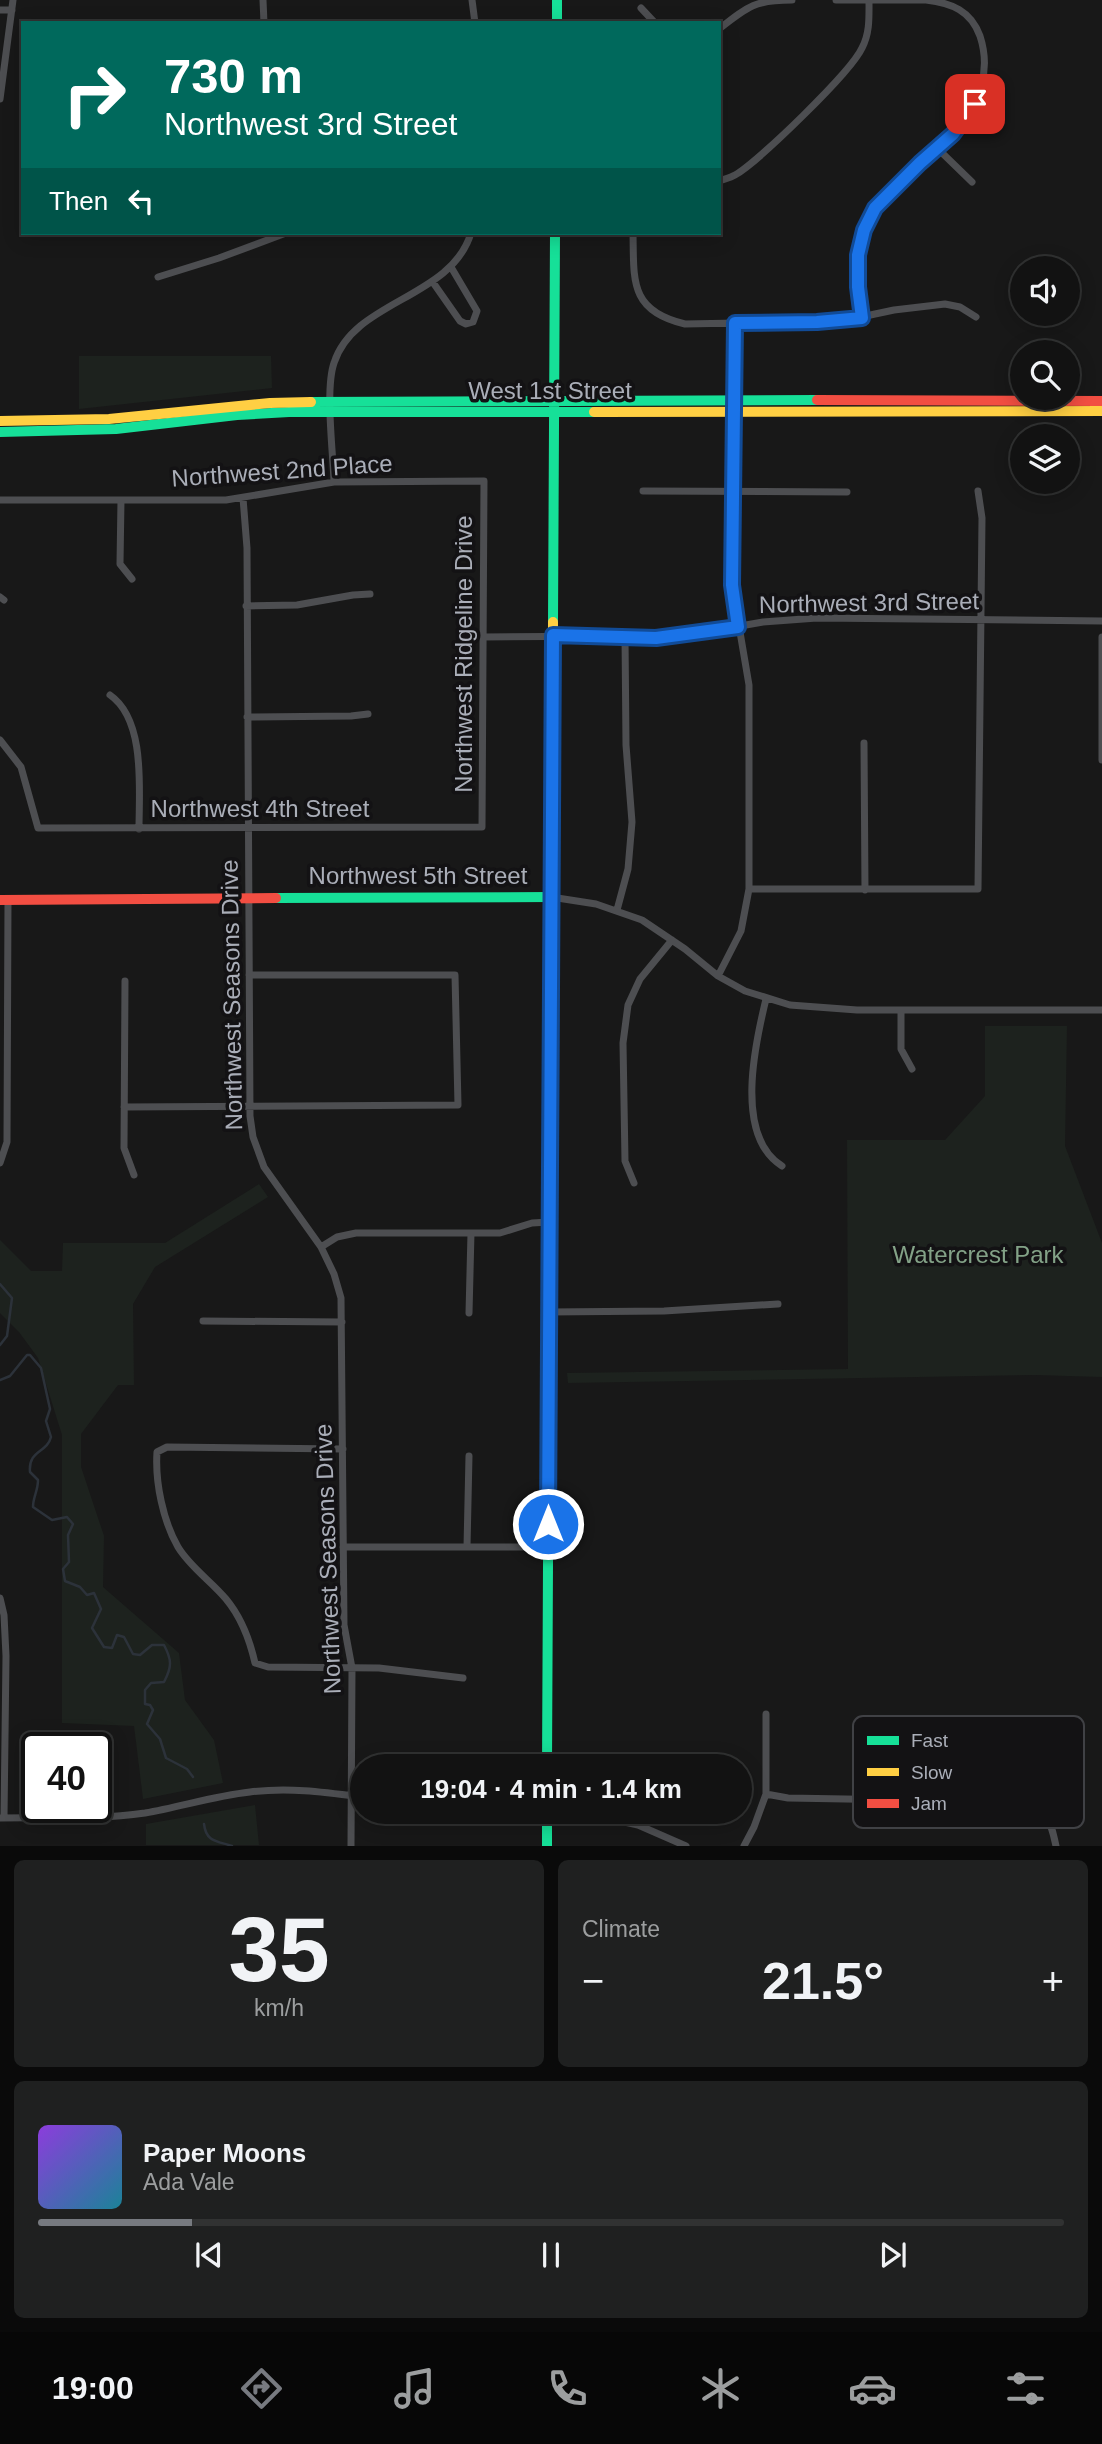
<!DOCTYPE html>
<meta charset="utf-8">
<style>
body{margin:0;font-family:Helvetica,sans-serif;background:#1f2020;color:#f1f3f6;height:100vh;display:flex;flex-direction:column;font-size:26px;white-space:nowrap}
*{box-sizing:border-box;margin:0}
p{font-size:23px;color:#9c9e9f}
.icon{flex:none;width:38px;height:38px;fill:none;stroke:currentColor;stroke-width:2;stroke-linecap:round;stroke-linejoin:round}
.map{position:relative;height:1846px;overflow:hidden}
.drawer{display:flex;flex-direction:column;gap:14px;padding:14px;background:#0a0a0a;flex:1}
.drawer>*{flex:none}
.hud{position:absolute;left:21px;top:21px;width:700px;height:214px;border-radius:0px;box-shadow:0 4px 18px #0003,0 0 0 2px #313232;background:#00695c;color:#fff;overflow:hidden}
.controls{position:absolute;left:1010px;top:256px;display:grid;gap:14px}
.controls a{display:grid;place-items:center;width:70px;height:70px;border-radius:50%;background:#121212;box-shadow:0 4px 18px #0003,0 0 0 2px #313232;font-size:35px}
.speed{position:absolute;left:21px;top:1732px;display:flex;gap:14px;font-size:35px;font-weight:700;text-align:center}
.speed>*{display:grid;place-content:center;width:91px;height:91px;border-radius:50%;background:#121212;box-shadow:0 4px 18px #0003,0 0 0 2px #313232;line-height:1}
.speed .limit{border:4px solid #111;border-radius:10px;background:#fff;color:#111}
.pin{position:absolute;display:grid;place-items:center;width:60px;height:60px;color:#fff;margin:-30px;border-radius:14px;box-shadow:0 4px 10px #0006}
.me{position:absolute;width:77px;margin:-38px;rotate:0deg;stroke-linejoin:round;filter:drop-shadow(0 0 5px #0008)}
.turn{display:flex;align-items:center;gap:24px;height:147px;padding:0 28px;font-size:32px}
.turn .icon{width:91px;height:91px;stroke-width:2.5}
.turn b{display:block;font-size:49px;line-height:60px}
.then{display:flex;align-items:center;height:66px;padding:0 28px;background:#0003;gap:14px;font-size:26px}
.big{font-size:52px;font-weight:700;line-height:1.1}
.drawer .card{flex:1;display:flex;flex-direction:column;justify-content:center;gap:10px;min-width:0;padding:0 24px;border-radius:10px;background:#1f2020}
.drawer .dial{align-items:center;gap:0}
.dial b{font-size:91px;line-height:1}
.song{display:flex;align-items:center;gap:21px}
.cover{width:84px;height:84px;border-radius:10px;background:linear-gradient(135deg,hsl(270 70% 55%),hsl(190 70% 35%))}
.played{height:7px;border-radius:4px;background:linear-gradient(90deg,#777a80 15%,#313232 15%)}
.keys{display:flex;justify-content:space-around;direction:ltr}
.heat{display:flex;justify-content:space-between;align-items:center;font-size:38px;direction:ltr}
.drawer .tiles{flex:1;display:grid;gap:14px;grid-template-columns:1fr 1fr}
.card:last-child{grid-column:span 2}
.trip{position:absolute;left:350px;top:1754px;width:402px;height:70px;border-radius:35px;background:#121212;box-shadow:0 4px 18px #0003,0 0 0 2px #313232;font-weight:700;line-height:70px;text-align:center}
.tab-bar{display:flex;height:112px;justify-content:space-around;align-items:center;background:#070707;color:#9c9e9f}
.tab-bar .icon{width:49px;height:49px}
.tab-bar .active{color:#777a80}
.tab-bar b{font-size:32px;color:#f1f3f6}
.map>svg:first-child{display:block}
</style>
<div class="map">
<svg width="1102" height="1846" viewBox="0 0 1102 1846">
<rect width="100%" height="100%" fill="#181818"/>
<path fill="#1d221e" d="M 79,356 L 271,356 L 272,388 L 79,409 Z
M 985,1026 L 1067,1026 L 1065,1146 L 1102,1243 L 1102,1377 L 1035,1375 L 568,1383 L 567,1373 L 848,1369 L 847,1140 L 945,1140 L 985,1096 Z
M 259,1184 L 268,1197 L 155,1267 L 133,1304 L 134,1385 L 118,1385 L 81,1434 L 81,1467 L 104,1536 L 103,1587 L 179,1653 L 185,1700 L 214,1740 L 223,1783 L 143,1799 L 134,1726 L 62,1723 L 62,1435 L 38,1358 L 19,1332 L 0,1313 L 0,1240 L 31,1271 L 62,1271 L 63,1243 L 165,1243 Z
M 255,1805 L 259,1845 L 146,1845 L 146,1824 Z"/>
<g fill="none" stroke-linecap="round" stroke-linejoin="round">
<path stroke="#2c323a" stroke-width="2.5" d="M 0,1284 L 12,1298 L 7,1336 L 0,1345
M 0,1380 L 10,1376 L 27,1355 L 30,1355 L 41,1368 L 50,1409 L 46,1421 L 51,1437 C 47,1453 28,1450 30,1472 L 38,1480 C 38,1491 33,1497 33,1507 L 52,1520 L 67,1517 L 73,1524 L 68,1535 L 69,1562 L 63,1569 L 65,1581 L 80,1587 L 87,1595 L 94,1593 L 101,1609 L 92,1628 L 104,1647 L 112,1648 L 117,1635 L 124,1637 L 133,1654 L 140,1655 L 152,1645 L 164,1645 C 172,1660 172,1667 164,1682 L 151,1683 L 145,1690 L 145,1704 L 150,1705 L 153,1710 L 147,1724 L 160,1739 L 166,1758 L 187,1769 L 193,1777
M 204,1824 C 206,1842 217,1841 232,1846"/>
<path stroke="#4d4e51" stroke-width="7" d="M 263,0 L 264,23
M 472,0 L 475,23
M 836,0 L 926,0
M 641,8 L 655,23
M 0,10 L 12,10
M 719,29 C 748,6 755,0 792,0
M 0,99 L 13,0
M 937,148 L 972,182
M 719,181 C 724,179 730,178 735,175 C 758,162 851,72 862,48 C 870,33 869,17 869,0
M 633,233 C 634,280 629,311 685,324 L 842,321 L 894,310 L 945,304 L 960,307 L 976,317
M 158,277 L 219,258 L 286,233
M 432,281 L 460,321 L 466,324 L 473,322 L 477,311 L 451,267
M 862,318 C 855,283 853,240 874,208 C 880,200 890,192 897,185 C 939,144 1002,104 980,36 C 971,11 952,3 926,0
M 334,482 C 333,452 325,389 334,363 C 354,300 451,299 471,233
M 643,491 L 847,492
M 243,498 L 247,548 L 250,1116 L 253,1137 L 264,1167 L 321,1247 L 334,1274 L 341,1298 L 344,1625 L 352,1668 L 351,1846
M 0,500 L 226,500 L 334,482 L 484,481 L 482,827 L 38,828 L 21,767 L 0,740
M 121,500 L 120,564 L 132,579
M 0,597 L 4,600
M 246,606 L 297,605 L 353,595 L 370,594
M 483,637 L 625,636 L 656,638 L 706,632 L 763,622 L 817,618 L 1102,621
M 1102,637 L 1102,760
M 110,695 C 146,720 139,790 139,829
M 247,717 L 351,716 L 368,714
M 864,743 L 865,890
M 749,889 L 978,889 L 982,518 L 978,491
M 551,897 L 596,904 L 642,920 L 685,949 L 718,976 L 745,991 L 790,1005 L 857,1010 L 1102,1010
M 617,910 L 628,869 L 632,822 L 626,745 L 625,636
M 718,976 L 741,931 L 749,889 L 749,685 L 732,585 L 735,323
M 125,981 L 124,1148 L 134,1175
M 766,999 C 755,1044 734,1136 782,1166
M 901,1010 L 901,1049 L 912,1069
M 124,1107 L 458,1105 L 455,975 L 249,975
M 0,1163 L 7,1142 L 8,900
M 634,1183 L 625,1161 L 623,1043 L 628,1005 L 640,979 L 672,940
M 321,1247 L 337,1237 L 356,1233 L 500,1233 L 532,1223 L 549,1222
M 549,1312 L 664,1311 L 778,1304
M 469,1313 L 471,1233
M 203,1321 L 342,1322
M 343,1449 L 167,1447 L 157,1452 C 155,1482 163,1521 178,1547 C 190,1567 211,1581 226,1599 C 241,1617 250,1641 255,1663 L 268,1667 L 379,1668 L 463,1678
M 343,1547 L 548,1547
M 467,1547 L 469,1456
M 0,1598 L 4,1615 L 6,1656 L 4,1818
M 766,1794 L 788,1798 L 1018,1802 C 1047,1808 1050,1818 1056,1846
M 466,1811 L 519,1818 L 602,1817 L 638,1825 L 686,1846
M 0,1818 C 48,1817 97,1820 145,1813 C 180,1807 214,1796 250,1792 C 288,1787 324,1792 362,1797
M 744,1846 L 754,1827 L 766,1794 L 766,1714"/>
<path stroke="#16e098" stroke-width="10" d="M 557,0 L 557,23
M 311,402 L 817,400
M 0,432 L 116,429 L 237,415 L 289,412 L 594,412
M 553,622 L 555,233
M 276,898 L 551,897
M 547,1766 L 550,1164
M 547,1811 L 547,1846"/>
<path stroke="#ffcf43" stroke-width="10" d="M 594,412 L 1102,411
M 0,421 L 109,419 L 270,403 L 311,402
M 552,890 L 553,622"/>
<path stroke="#f24e42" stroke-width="10" d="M 817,400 L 1102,401
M 0,900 L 276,898
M 550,1164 L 552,890"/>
</g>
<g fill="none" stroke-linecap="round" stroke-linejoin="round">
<g stroke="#114b97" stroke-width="18">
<path id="route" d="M 548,1524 L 553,635 L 656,638 L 738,627 L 732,585 L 735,323 L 817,322 L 862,318 L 858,287 L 858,255 L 864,230 L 875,208 L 920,163 L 953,134 L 975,104"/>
</g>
<use href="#route" stroke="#1a73e8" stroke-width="12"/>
</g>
<g text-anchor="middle" stroke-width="7" stroke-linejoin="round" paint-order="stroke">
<g font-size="24" fill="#aaaeb8" stroke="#131214">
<text x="550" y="399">West 1st Street</text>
<text transform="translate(282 471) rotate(-4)" y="8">Northwest 2nd Place</text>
<text transform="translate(869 603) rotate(-1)" y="8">Northwest 3rd Street</text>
<text transform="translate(464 654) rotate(-90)" y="8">Northwest Ridgeline Drive</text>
<text x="260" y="817">Northwest 4th Street</text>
<text x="418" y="884">Northwest 5th Street</text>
<text transform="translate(232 995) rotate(-91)" y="8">Northwest Seasons Drive</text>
<text transform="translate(328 1559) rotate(-92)" y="8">Northwest Seasons Drive</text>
</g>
<g font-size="24" fill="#83a287" stroke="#131214">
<text x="978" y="1263">Watercrest Park</text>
</g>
</g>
<rect x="853" y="1716" width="231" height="112" rx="10" fill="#131214" stroke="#404145" stroke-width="2"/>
<rect x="867" y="1736" width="32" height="9" fill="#16e098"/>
<rect x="867" y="1768" width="32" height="8" fill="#ffcf43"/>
<rect x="867" y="1799" width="32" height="9" fill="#f24e42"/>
<g font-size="19" fill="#aaaeb8">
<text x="911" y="1747">Fast</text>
<text x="911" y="1779">Slow</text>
<text x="911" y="1810">Jam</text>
</g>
</svg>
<div class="controls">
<a><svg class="icon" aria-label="sound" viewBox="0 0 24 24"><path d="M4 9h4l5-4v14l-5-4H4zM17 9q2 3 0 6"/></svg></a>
<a><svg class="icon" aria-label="search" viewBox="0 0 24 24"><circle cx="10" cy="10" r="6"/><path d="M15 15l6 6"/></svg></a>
<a><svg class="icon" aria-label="layers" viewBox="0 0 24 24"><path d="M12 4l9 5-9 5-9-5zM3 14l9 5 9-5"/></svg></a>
</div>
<div class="speed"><div class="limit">40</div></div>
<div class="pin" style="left:975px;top:104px;background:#d93025"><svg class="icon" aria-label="arrive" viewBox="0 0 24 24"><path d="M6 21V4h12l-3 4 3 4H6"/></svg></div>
<svg class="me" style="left:548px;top:1524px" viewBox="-20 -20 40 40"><circle r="17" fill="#1a73e8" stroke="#fff" stroke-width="3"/><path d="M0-11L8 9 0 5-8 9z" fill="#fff"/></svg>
<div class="trip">19:04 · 4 min · 1.4 km</div>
<div class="hud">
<div class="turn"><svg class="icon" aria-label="right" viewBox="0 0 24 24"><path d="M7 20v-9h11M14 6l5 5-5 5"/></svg><div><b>730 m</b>Northwest 3rd Street</div></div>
<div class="then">Then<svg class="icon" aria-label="left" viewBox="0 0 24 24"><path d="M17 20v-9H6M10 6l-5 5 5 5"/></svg></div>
</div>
</div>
<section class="drawer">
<div class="tiles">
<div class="card dial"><b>35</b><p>km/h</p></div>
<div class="card"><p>Climate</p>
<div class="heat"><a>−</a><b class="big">21.5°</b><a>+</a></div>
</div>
<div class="card">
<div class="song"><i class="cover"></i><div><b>Paper Moons</b><p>Ada Vale</p></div></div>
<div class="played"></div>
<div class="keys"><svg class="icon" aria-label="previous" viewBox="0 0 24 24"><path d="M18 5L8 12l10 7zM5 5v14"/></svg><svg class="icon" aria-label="pause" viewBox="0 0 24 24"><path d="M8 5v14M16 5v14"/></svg><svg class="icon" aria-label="next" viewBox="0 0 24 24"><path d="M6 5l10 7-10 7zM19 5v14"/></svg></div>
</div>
</div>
</section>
<nav class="tab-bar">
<b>19:00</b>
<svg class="icon active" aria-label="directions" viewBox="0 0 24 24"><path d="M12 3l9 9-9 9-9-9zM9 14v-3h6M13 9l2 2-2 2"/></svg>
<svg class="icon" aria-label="music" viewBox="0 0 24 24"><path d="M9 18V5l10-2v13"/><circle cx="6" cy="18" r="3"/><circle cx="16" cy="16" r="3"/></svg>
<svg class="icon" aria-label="phone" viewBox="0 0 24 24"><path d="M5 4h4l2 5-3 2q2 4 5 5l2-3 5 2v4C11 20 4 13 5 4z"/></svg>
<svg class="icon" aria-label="climate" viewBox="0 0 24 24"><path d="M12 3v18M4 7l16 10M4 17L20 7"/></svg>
<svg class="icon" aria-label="car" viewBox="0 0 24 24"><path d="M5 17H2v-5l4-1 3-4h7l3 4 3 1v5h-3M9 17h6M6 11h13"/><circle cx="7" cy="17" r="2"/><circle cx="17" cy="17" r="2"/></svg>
<svg class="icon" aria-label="filters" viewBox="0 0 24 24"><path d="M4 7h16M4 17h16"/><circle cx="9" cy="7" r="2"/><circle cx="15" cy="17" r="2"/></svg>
</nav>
